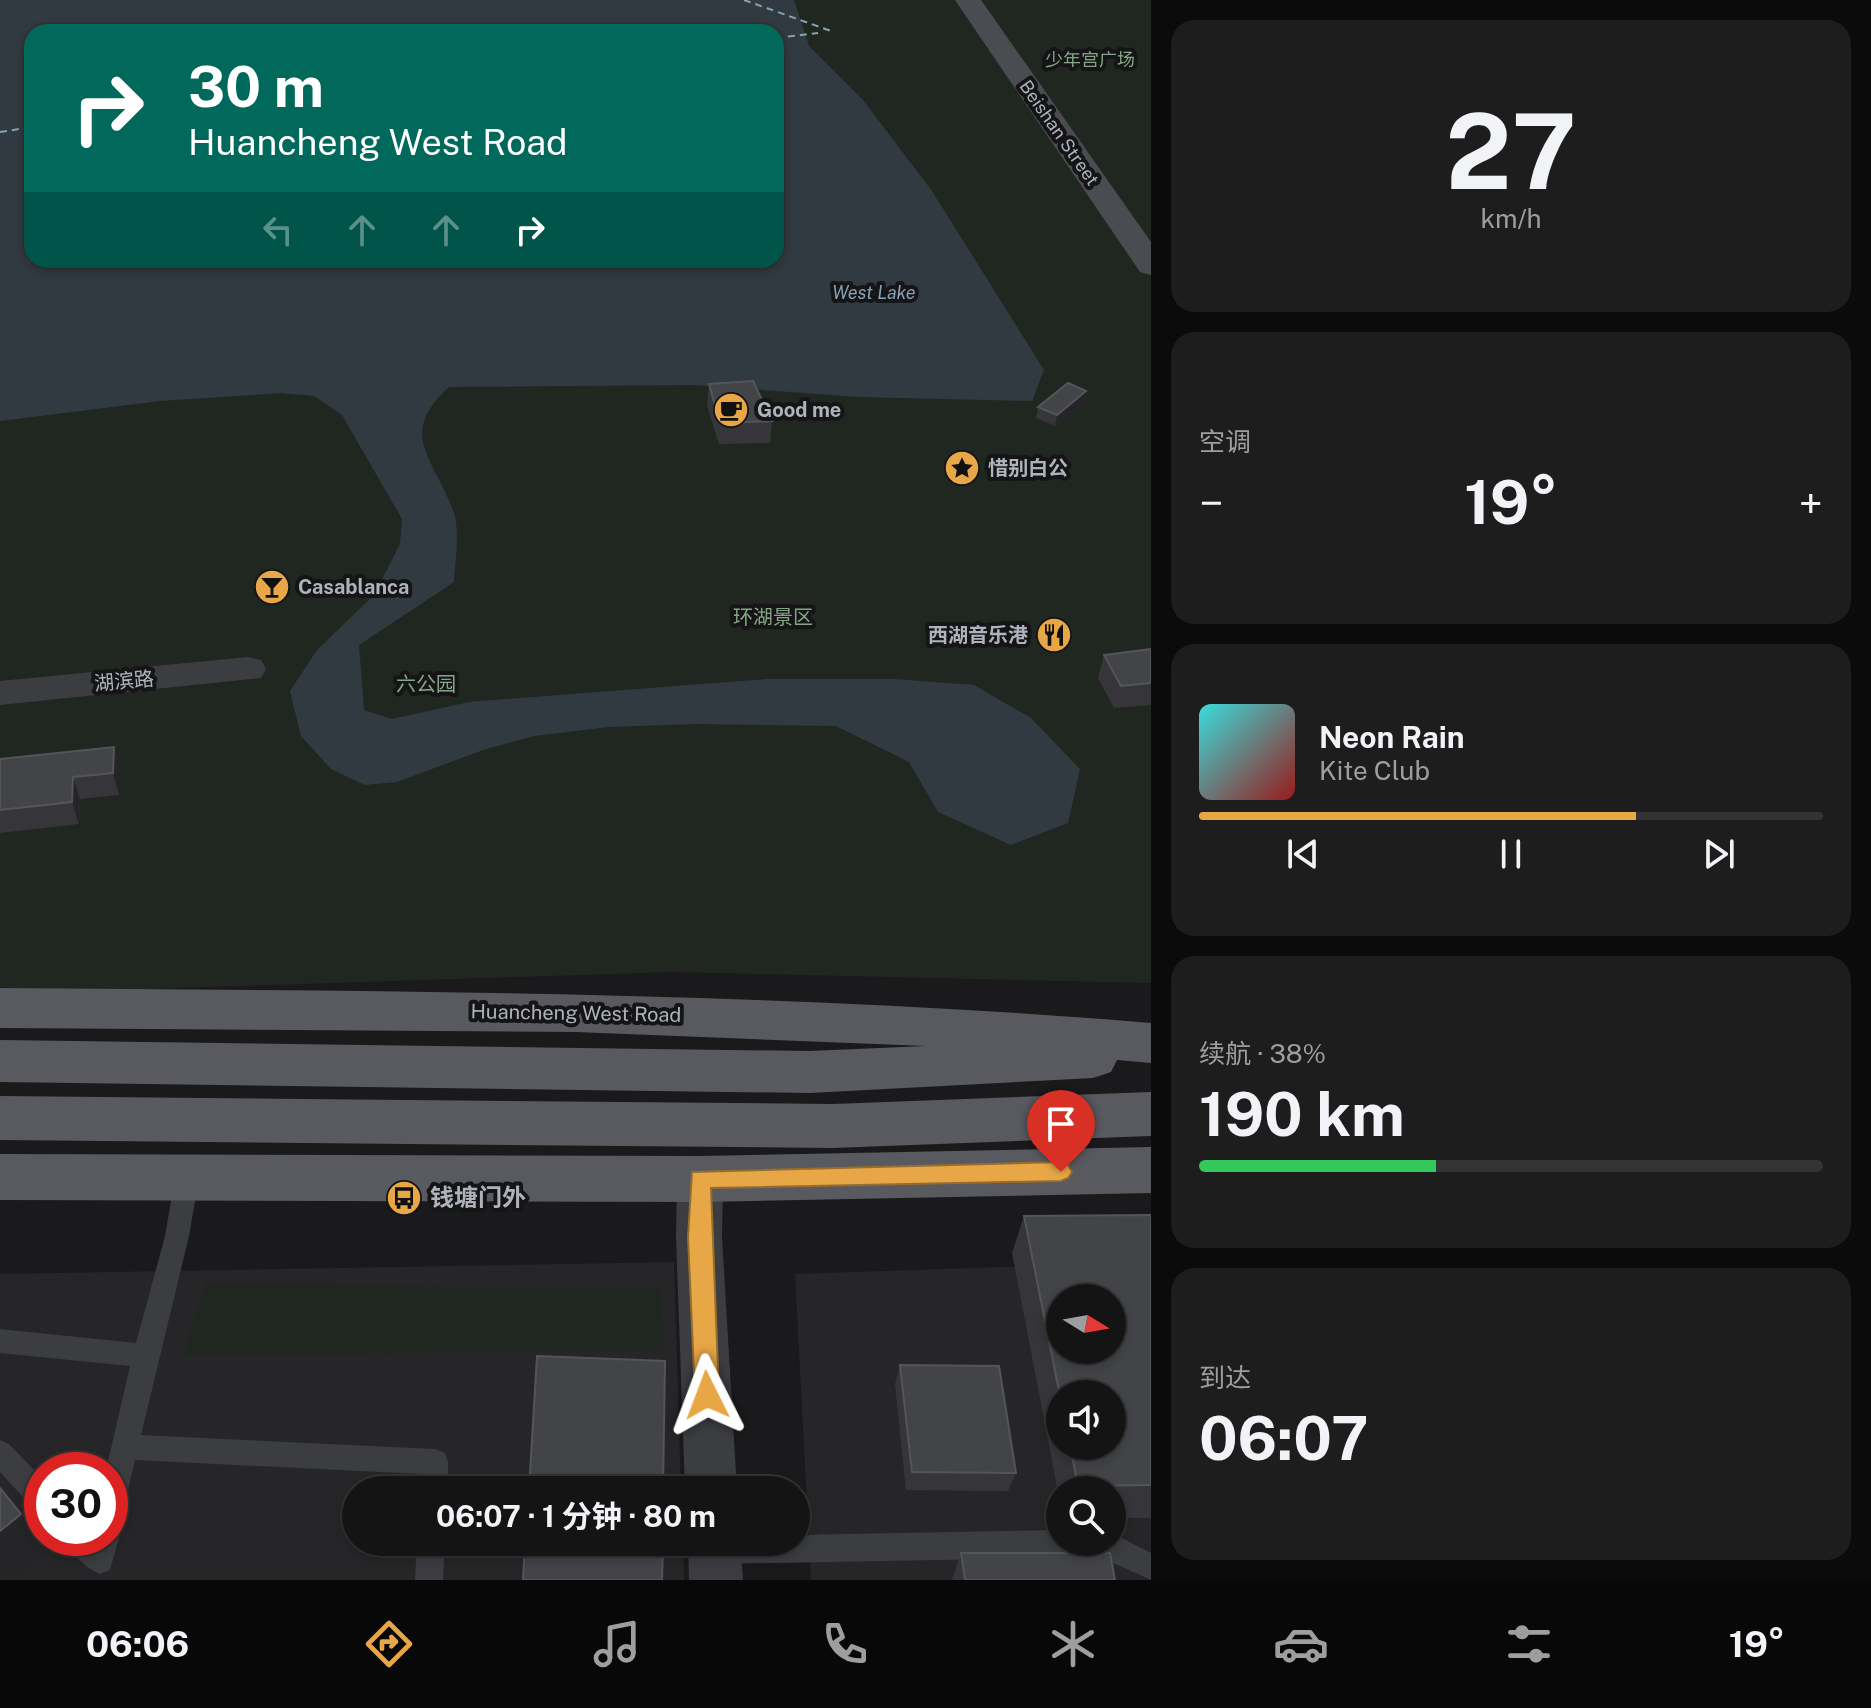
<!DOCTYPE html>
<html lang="zh">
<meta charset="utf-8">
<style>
body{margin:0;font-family:"Public Sans","Noto Sans SC",sans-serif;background:#1d1d1e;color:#f1f3f6;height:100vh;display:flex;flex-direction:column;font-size:30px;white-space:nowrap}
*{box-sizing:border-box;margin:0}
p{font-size:26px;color:#9d9ea0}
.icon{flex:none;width:44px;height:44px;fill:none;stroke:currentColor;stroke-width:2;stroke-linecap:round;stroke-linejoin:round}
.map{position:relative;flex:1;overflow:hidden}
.details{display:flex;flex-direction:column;gap:20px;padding:20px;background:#0b0b0c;width:720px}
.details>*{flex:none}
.banner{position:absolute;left:24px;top:24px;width:760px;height:244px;border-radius:24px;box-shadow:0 4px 12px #0003,0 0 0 2px #333334;background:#00695c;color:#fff;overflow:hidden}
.needle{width:52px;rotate:101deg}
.controls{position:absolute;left:1046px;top:1284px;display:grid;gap:16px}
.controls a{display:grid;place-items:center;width:80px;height:80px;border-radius:50%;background:#141415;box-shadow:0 4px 12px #0003,0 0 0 2px #333334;font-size:40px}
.speed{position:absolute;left:24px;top:1452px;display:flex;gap:16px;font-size:40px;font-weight:700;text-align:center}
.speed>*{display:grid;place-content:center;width:104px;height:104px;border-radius:50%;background:#141415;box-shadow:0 4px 12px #0003,0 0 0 2px #333334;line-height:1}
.speed .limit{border:12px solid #d22;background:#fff;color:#111}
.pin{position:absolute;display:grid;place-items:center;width:68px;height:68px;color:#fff;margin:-82px -34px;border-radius:50% 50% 50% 0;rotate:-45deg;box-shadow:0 0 8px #0007}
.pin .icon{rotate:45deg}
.me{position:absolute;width:88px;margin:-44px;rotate:357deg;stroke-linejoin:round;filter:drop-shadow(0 0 6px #0008)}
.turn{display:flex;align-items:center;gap:28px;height:168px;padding:0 32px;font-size:36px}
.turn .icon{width:104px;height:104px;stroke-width:2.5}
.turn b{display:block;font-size:56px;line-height:68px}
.lanes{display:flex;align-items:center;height:76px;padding:0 32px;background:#0003;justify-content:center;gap:40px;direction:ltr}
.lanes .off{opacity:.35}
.big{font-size:60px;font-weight:700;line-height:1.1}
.details .widget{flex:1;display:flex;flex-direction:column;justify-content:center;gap:12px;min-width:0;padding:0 28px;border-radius:24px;background:#1d1d1e}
.details .dial{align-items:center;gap:0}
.dial b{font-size:104px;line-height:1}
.song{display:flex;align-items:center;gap:24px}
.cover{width:96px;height:96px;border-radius:12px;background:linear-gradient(135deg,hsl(180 70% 55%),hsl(0 70% 35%))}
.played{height:8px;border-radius:4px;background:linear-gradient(90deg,#e8a746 70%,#333334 70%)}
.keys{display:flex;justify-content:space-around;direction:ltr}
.heat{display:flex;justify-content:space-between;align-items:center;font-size:44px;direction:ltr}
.charge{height:12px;border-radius:6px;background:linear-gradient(90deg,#34c759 38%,#333334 0)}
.trip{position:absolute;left:342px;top:1476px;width:468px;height:80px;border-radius:40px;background:#141415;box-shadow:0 4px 12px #0003,0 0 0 2px #333334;font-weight:700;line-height:80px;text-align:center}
.tab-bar{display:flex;height:128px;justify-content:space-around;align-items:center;background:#080808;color:#9d9ea0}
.tab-bar .icon{width:56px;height:56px}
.tab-bar .current{color:#e8a746}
.tab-bar b{font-size:36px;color:#f1f3f6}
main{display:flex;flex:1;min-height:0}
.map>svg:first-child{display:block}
</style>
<main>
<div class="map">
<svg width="1151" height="1580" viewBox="0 0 1151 1580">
<rect width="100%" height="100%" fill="#1a1a1c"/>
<path fill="#262629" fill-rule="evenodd" d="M 674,1262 L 681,1490 L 356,1490 L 356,1542 L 683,1542 L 684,1580 L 0,1580 L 0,1274 ZM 42,1470 L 110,1470 L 110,1538 L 42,1538 Z
M 1151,1262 L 1151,1580 L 811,1580 L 795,1274 ZM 1060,1298 L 1112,1298 L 1112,1350 L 1060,1350 ZM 1060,1394 L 1112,1394 L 1112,1446 L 1060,1446 ZM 1060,1490 L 1112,1490 L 1112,1542 L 1060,1542 Z"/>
<path fill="#202721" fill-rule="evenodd" d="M 0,0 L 1151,0 L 1151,983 L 674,972 L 53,992 L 0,987 ZM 32,32 L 776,32 L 776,260 L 32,260 Z
M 205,1283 L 660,1290 L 664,1351 L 184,1355 Z"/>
<path fill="#313a40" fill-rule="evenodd" d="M 0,0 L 794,0 L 809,46 L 863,100 L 932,191 L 1044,370 L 1032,401 L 860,397 L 694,385 L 449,387 C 396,435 435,459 454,513 C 460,532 455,562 454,582 L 359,645 L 364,710 L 392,719 L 469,702 L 766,679 L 894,679 L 974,685 L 1031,718 L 1080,769 L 1068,823 L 1011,845 L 938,812 L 909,762 L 836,726 L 696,724 L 609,727 L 534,736 L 483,750 L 397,782 L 365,785 L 331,769 L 301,736 L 290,691 L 317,650 L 374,595 L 400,544 L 402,519 L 342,415 L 314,396 L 281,393 L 160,401 L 0,421 ZM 32,32 L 776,32 L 776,260 L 32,260 Z"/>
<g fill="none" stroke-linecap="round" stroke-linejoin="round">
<path stroke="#87a2b3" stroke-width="2" stroke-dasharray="7 5" stroke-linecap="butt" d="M 744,0 L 831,31
M 776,38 L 818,33
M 0,132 L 32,127"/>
<path fill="#3b3d41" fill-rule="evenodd" d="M 187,1168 L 195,1171 L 199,1178 L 189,1236 L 141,1435 L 435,1449 L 445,1453 L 448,1462 L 448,1490 L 420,1490 L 421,1474 L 135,1460 L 120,1525 L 113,1527 L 119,1538 L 110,1570 L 100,1574 C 85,1568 71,1553 65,1538 L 110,1538 L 110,1470 L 106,1470 L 130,1366 L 0,1353 L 0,1329 L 136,1343 L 165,1236 L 175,1178 L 179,1171 Z
M 0,1440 L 9,1444 L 42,1478 L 42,1511 L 32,1507 L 0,1472 Z
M 1060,1530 L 1060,1542 L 1112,1542 L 1112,1533 L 1151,1553 L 1151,1580 L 1100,1557 L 714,1564 L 704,1560 L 700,1550 L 703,1542 L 796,1542 L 796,1535 Z
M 417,1542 L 445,1542 L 443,1580 L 415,1580 Z"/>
<path fill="#3b3d41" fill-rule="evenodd" d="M 248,657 L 261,660 L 266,669 L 261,678 L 0,705 L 0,681 Z
M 700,1159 L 716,1165 L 723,1179 L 722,1237 L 737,1490 L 685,1490 L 676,1237 L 677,1179 L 684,1165 Z
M 688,1542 L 740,1542 L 743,1580 L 689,1580 Z"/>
<path fill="#4a4c51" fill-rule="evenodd" d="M 955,0 L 981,0 L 1151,242 L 1151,275 L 1140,272 Z"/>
<path fill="#585a60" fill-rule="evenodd" d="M 0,988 C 384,991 768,991 1151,1023 L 1151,1063 L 1117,1060 L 1111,1072 L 1093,1078 L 810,1093 L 0,1082 L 0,1040 L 810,1051 L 926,1046 L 576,1032 L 0,1028 Z
M 1151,1092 L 1151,1136 L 833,1148 L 0,1140 L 0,1096 L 833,1104 Z
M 1151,1147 L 1151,1193 L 700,1202 L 0,1200 L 0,1154 L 700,1156 Z"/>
</g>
<path fill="#36363a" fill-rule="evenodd" d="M 709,384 L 772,421 L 770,443 L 719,444 L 707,406 Z
M 1084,402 L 1055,426 L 1036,418 L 1038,407 Z
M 1151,649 L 1151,705 L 1114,708 L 1098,678 L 1104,655 Z
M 0,759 L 119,769 L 119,795 L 80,799 L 79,824 L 0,833 Z
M 1151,1215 L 1151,1518 L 1112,1518 L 1112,1490 L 1060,1490 L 1060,1502 L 1012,1253 L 1024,1216 ZM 1060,1394 L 1112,1446 L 1060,1446 Z
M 900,1365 L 1016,1473 L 1008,1491 L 906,1490 L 895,1384 Z
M 961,1553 L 1115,1580 L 952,1580 Z"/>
<path fill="#252528" d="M 1086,391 L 1084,402 L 1055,426 L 1057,415 Z
M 114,747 L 119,769 L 119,795 L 113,773 Z
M 73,777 L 80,799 L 79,824 L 72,802 Z
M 21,1514 L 42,1555 L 13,1580 L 0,1580 L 0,1531 Z"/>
<path fill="#434448" stroke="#54555a" stroke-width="2" fill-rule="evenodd" d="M 753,381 L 772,421 L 720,423 L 709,384 Z
M 1068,383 L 1086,391 L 1057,415 L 1038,407 Z
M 1151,649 L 1151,683 L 1121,686 L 1104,655 Z
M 114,747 L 113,773 L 73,777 L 72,802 L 0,810 L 0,759 Z
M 1151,1215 L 1151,1485 L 1078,1486 L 1070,1446 L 1112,1446 L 1112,1394 L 1060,1394 L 1060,1396 L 1024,1216 ZM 1060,1298 L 1112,1298 L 1112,1350 L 1060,1350 Z
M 537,1356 L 665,1361 L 663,1490 L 529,1490 Z
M 900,1365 L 999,1366 L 1016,1473 L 912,1472 Z
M 0,1488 L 21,1514 L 0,1531 Z
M 525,1542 L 663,1542 L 662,1580 L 523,1580 Z
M 961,1553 L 1110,1553 L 1115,1580 L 965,1580 Z"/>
<path fill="#e8a746" stroke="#976d2e" stroke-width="2" d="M 1061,1162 L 1068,1165 L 1072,1172 L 1068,1178 L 1061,1181 L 711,1188 L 719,1395 L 715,1403 L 707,1406 L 698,1403 L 695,1395 L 688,1237 L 692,1172 Z"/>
<defs>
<g id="cafe-disc" transform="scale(1.8)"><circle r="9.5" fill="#e8a746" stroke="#151517"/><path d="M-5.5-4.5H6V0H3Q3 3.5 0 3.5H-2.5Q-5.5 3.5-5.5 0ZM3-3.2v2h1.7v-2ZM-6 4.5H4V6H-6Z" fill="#111"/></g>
<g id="sight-disc" transform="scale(1.8)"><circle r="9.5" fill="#e8a746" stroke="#151517"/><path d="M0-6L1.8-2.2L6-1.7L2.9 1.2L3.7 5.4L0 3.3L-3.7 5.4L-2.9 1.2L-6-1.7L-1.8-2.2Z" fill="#111"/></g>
<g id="bar-disc" transform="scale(1.8)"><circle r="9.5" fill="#e8a746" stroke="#151517"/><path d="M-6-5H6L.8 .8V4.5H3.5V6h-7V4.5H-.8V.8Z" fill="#111"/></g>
<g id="restaurant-disc" transform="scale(1.8)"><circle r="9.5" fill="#e8a746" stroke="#151517"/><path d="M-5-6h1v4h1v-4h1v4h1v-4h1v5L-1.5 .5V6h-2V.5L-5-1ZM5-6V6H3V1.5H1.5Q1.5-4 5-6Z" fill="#111"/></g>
<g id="bus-disc" transform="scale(1.8)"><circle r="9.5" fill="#e8a746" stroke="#151517"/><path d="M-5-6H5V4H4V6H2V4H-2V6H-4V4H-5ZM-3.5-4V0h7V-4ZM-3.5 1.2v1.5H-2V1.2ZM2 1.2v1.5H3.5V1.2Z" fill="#111"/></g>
</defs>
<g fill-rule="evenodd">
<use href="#cafe-disc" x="731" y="410"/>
<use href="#sight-disc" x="962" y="468"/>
<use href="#bar-disc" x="272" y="587"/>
<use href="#restaurant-disc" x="1054" y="635"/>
<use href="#bus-disc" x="404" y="1198"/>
</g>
<g text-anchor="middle" stroke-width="8" stroke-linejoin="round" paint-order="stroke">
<g font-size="18" fill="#86a586" stroke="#151517">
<text x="1090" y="66">少年宫广场</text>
</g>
<g font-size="18" fill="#aeb3bb" stroke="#151517">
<text transform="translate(1059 133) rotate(55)" y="6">Beishan Street</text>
</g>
<g font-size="18" font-style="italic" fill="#87a2b3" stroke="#151517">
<text x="874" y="299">West Lake</text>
</g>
<g font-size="20" font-weight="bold" fill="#aeb3bb" stroke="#151517" text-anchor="start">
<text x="757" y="417">Good me</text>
<text x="988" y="475">惜别白公</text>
<text x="298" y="594">Casablanca</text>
<text x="1028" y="642" text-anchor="end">西湖音乐港</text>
</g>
<g font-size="20" fill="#86a586" stroke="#151517">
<text x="773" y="624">环湖景区</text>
<text x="426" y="691">六公园</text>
</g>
<g font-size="20" fill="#aeb3bb" stroke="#151517">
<text transform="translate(124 681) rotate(-5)" y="7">湖滨路</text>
<text transform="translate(576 1013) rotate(1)" y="7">Huancheng West Road</text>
</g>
<g font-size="24" font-weight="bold" fill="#aeb3bb" stroke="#151517" text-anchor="start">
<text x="430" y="1206">钱塘门外</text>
</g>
</g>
</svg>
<div class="controls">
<a><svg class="needle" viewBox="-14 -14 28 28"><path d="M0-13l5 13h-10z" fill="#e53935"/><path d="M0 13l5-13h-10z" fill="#9d9ea0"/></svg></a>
<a><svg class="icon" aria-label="sound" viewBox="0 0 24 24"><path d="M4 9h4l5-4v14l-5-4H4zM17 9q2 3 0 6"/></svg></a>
<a><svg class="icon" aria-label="search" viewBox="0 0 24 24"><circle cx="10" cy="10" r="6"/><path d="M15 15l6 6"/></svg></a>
</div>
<div class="speed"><div class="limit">30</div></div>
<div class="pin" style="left:1061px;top:1172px;background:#d93025"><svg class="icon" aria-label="arrive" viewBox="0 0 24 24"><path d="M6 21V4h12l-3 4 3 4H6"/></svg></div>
<svg class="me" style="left:707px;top:1395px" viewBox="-20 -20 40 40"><path d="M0-17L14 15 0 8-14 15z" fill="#e8a746" stroke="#fff" stroke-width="4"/></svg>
<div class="trip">06:07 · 1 分钟 · 80 m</div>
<div class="banner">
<div class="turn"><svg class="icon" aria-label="right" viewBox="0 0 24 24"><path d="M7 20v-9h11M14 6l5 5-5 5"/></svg><div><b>30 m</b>Huancheng West Road</div></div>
<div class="lanes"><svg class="icon off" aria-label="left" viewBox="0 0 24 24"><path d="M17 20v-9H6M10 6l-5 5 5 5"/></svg><svg class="icon off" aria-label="ahead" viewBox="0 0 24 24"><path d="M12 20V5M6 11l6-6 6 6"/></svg><svg class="icon off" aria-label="ahead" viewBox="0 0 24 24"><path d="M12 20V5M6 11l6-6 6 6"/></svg><svg class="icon" aria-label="right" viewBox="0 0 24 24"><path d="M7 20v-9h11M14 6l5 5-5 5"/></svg></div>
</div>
</div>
<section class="details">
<div class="widget dial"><b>27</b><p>km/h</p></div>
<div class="widget"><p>空调</p>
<div class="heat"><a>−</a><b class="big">19°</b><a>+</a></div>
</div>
<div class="widget">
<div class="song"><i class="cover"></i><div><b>Neon Rain</b><p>Kite Club</p></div></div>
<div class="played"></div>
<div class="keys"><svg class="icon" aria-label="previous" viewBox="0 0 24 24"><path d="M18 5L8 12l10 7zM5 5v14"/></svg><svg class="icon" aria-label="pause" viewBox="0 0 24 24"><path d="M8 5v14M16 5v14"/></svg><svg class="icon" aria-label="next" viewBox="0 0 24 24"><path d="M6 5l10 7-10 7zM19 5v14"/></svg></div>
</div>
<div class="widget"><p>续航 · 38%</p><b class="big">190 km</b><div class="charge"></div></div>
<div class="widget"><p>到达</p><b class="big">06:07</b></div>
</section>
</main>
<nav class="tab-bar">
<b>06:06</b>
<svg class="icon current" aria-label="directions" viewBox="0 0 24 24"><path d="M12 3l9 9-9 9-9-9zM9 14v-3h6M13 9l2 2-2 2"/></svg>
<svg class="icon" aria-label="music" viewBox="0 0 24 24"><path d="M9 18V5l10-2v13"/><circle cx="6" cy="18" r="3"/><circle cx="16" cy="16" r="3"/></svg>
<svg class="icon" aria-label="phone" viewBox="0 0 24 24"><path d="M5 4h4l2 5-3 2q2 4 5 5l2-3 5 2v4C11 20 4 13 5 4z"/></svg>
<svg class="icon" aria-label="climate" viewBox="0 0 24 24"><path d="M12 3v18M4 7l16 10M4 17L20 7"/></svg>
<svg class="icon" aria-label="car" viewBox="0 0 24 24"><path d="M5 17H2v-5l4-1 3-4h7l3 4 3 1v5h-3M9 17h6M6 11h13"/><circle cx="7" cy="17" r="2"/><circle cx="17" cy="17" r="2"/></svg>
<svg class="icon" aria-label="filters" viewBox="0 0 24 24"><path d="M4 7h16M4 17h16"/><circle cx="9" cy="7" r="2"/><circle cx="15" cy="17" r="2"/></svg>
<b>19°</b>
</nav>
